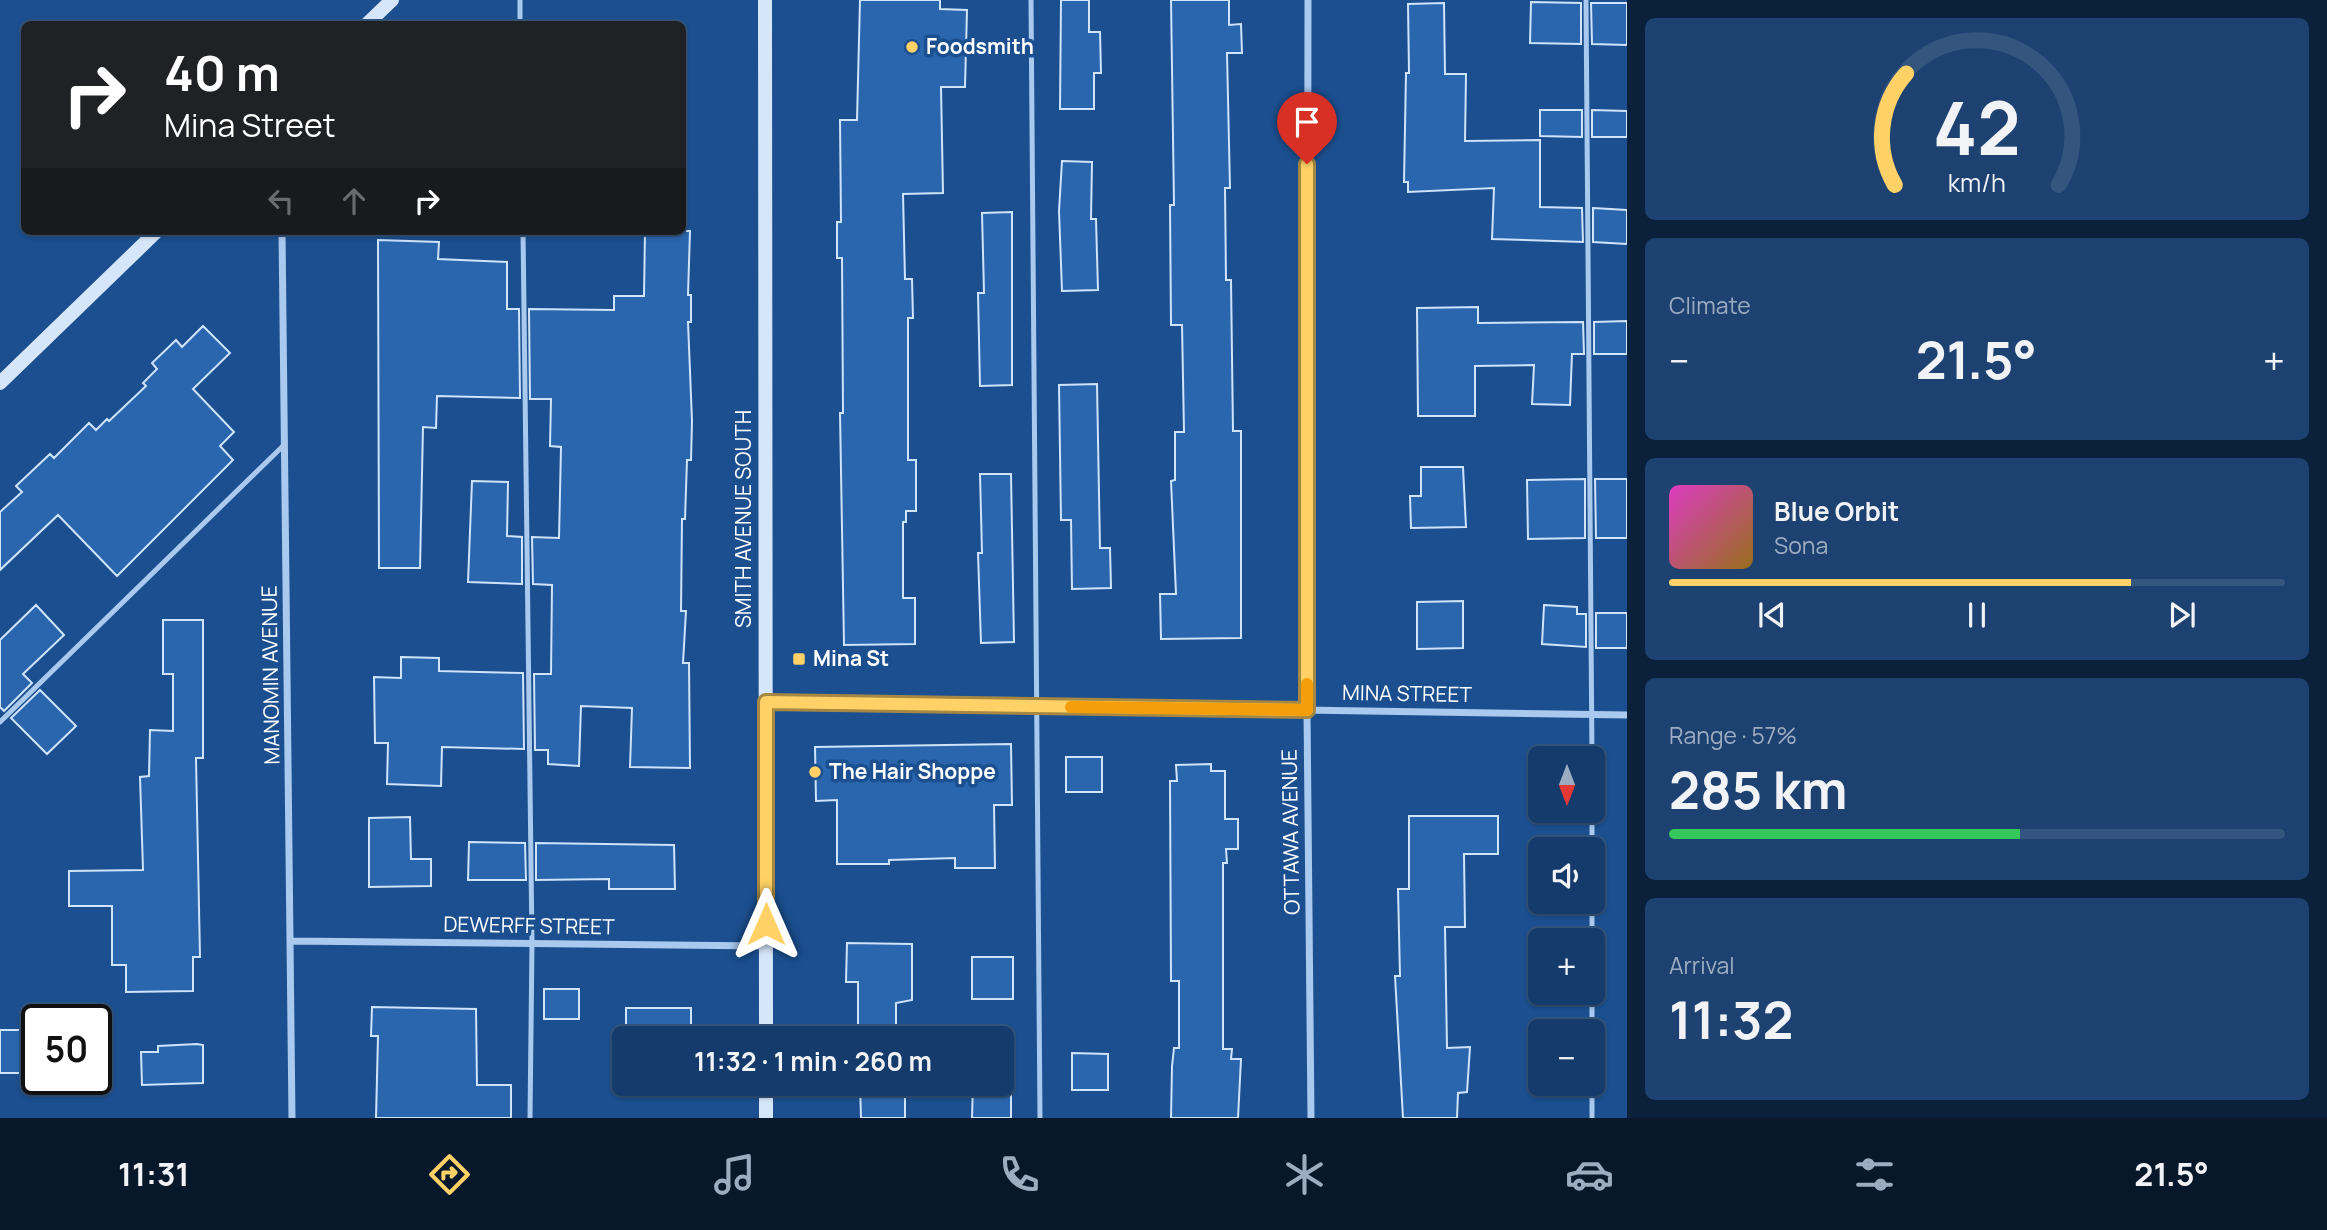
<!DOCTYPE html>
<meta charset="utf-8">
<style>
body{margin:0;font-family:Manrope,sans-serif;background:#1d4271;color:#f1f3f6;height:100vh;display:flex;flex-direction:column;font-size:26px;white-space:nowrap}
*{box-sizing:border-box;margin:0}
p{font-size:23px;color:#9dadc1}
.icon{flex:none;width:38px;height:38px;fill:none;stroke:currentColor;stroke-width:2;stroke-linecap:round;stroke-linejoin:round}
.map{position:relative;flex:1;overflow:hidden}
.drawer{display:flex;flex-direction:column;gap:18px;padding:18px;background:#0b203b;width:700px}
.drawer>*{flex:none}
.guide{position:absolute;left:21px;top:21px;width:665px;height:214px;border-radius:10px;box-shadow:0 2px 5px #0004,0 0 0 2px #33557e;background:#202124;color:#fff;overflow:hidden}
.needle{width:46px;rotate:180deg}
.fabs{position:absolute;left:1528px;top:746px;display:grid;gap:14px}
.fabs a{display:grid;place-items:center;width:77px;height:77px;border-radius:10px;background:#143b6b;box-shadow:0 2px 5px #0004,0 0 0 2px #33557e;font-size:35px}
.speed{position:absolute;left:21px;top:1004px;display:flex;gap:14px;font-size:35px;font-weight:700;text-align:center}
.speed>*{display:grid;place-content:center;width:91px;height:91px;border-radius:50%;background:#143b6b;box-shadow:0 2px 5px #0004,0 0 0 2px #33557e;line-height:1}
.speed .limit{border:4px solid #111;border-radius:10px;background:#fff;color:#111}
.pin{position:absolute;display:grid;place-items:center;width:60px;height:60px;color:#fff;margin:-72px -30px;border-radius:50% 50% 50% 0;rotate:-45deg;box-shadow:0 0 7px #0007}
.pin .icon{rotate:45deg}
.me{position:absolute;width:77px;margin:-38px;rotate:0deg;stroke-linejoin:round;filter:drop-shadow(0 0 5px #0008)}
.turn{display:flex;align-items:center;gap:24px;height:147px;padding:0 28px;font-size:32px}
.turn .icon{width:91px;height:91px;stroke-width:2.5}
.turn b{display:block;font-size:49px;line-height:60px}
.lanes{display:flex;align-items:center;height:66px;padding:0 28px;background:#0003;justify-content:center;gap:35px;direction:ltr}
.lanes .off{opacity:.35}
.big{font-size:52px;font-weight:700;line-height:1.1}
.drawer .card{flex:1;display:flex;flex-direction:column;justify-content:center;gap:10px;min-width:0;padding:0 24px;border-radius:10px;background:#1d4271}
.drawer .dial{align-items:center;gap:0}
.dial svg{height:182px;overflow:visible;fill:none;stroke:#33557e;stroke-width:7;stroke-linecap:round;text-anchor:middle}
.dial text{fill:#f1f3f6;stroke:none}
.song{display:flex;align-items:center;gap:21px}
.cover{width:84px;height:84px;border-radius:10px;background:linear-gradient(135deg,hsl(310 70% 55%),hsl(40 70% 35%))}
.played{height:7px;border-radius:4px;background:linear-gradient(90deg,#ffd166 75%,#33557e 75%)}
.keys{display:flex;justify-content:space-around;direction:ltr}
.heat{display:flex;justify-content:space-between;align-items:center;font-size:38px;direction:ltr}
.charge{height:10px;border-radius:5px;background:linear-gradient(90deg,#34c759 57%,#33557e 0)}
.trip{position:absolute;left:612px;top:1026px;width:402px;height:70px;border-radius:10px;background:#143b6b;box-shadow:0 2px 5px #0004,0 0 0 2px #33557e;font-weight:700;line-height:70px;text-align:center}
.tabs{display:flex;height:112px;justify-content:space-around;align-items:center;background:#08182b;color:#9dadc1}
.tabs .icon{width:49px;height:49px}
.tabs .selected{color:#ffd166}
.tabs b{font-size:32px;color:#f1f3f6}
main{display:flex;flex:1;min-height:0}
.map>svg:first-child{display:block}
</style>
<main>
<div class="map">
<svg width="1627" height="1118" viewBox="0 0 1627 1118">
<rect width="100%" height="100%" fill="#1b4f8f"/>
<path fill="#2a66ad" stroke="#cfe3fa" stroke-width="2" d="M 860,0 L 940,0 L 940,9 L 967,10 L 965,87 L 941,87 L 943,193 L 903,194 L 905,279 L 912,279 L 913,318 L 908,318 L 908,460 L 916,460 L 916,511 L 906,511 L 906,522 L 903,522 L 903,598 L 915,598 L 915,644 L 844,645 L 840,413 L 843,413 L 842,258 L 837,258 L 837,222 L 841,222 L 840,120 L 857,120 Z
M 1061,0 L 1089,0 L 1089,32 L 1100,32 L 1101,73 L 1094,73 L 1094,109 L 1060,109 Z
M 1171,0 L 1229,0 L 1229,25 L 1241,24 L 1242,53 L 1227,53 L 1230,188 L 1225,188 L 1226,280 L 1231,280 L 1233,431 L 1241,431 L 1241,638 L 1161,639 L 1160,594 L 1176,594 L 1171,481 L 1175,480 L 1175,432 L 1184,432 L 1182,325 L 1171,325 L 1170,205 L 1174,205 Z
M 1531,2 L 1581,3 L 1581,44 L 1530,43 Z
M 1444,3 L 1445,74 L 1466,74 L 1465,141 L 1540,140 L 1540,207 L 1582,208 L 1583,242 L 1492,239 L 1494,188 L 1408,192 L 1408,182 L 1404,182 L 1406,73 L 1409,73 L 1408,4 Z
M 1591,3 L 1627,3 L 1627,45 L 1592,44 Z
M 1540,110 L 1582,110 L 1582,137 L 1540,136 Z
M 1592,110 L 1627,111 L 1627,137 L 1592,137 Z
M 1062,161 L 1092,162 L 1091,219 L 1096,219 L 1098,290 L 1062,291 L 1059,211 Z
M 1593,208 L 1627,210 L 1627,244 L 1593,242 Z
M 1012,212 L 1012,385 L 980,386 L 978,293 L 984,293 L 982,213 Z
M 645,231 L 690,231 L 688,295 L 691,295 L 691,322 L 688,322 L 692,421 L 691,460 L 687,460 L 685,519 L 682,519 L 681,611 L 686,611 L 683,663 L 689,663 L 690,768 L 630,767 L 632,708 L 581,706 L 579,766 L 548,764 L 548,750 L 535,750 L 534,674 L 551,674 L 552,585 L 533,584 L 532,537 L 559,538 L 561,447 L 550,446 L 551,399 L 530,399 L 529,309 L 614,310 L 614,296 L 644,296 Z
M 378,240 L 439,242 L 438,259 L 507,262 L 507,309 L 519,309 L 520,398 L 437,396 L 436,428 L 423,427 L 420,568 L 379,568 Z
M 1478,307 L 1478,323 L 1583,322 L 1584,354 L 1572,354 L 1570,405 L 1532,404 L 1534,365 L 1475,366 L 1475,416 L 1418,416 L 1417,308 Z
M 1627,321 L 1627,354 L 1594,354 L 1594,322 Z
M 203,326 L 230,353 L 193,389 L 234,432 L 220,446 L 233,460 L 117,576 L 58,515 L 0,570 L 0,512 L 22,492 L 16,486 L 50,454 L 54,458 L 89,423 L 96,430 L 107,419 L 109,421 L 146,386 L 143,383 L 157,369 L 152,363 L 176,340 L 182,347 Z
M 1097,384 L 1100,548 L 1110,548 L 1111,588 L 1072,589 L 1071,520 L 1061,520 L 1059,385 Z
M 1421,467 L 1463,467 L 1466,527 L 1411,528 L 1410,496 L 1421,496 Z
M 980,474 L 1011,474 L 1014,642 L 981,643 L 978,553 L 982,553 Z
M 1585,479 L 1585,538 L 1528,539 L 1527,480 Z
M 1595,479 L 1627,479 L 1627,538 L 1596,538 Z
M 472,481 L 508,482 L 507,536 L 522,537 L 522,584 L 468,582 Z
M 1463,601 L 1463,648 L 1417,649 L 1417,602 Z
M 36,605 L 64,635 L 23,674 L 32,683 L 4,711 L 0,707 L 0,640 Z
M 1544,605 L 1577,607 L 1577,614 L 1586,614 L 1586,647 L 1542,644 Z
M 1596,613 L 1627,613 L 1627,648 L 1596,648 Z
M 163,620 L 203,620 L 203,758 L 196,758 L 200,957 L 193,957 L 193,991 L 126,992 L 126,965 L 112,965 L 112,906 L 69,906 L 69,871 L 143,870 L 140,777 L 149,776 L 150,730 L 173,731 L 173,674 L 163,674 Z
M 401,657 L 439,658 L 439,671 L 523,673 L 524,749 L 442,747 L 441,786 L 387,784 L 388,743 L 375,743 L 374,677 L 401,678 Z
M 40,690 L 76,726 L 47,754 L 11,718 Z
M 1011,744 L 1012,805 L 994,805 L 995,868 L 955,868 L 955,858 L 889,860 L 889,864 L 837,864 L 837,800 L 816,801 L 815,747 Z
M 1066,757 L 1102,757 L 1102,792 L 1066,792 Z
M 1211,764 L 1211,771 L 1225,771 L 1225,819 L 1238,819 L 1238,849 L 1226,849 L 1227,863 L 1223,863 L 1223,1049 L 1232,1049 L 1231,1059 L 1241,1059 L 1238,1118 L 1171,1118 L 1172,1066 L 1174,1048 L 1179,1048 L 1179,981 L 1171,981 L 1170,781 L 1177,781 L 1176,765 Z
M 1409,816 L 1498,816 L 1498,854 L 1464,854 L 1465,927 L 1445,927 L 1447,1048 L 1470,1047 L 1467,1092 L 1458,1093 L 1457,1118 L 1403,1118 L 1395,976 L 1400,976 L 1398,889 L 1409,889 Z
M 410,817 L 411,859 L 431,859 L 431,886 L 369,887 L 369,818 Z
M 469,842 L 525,843 L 526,880 L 468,880 Z
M 536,843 L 674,845 L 675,889 L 609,889 L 609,879 L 536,880 Z
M 847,943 L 912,944 L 912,1000 L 896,1003 L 896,1038 L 858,1038 L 858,982 L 846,982 Z
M 972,957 L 1013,957 L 1013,999 L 972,999 Z
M 544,989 L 579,989 L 579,1019 L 544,1019 Z
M 372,1007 L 476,1009 L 477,1085 L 511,1085 L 511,1118 L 376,1118 L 378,1036 L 371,1036 Z
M 626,1008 L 691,1008 L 691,1038 L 626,1038 Z
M 0,1030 L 37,1030 L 37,1073 L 0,1073 Z
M 197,1044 L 203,1045 L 203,1083 L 142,1085 L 141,1052 L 158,1052 L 158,1046 Z
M 1072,1053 L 1108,1054 L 1108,1090 L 1072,1090 Z
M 860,1083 L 905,1083 L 905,1118 L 861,1118 Z
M 973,1083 L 1011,1083 L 1011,1118 L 972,1118 Z"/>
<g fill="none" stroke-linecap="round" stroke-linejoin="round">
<path stroke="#a9c9ee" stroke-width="5" d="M 520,0 L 520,24
M 1031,0 L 1040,1118
M 1586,0 L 1592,758
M 523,231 L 532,943 L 530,1118
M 0,722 L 285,444
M 1592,810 L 1592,849
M 1592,901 L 1592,940
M 1592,992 L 1592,1031
M 1592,1083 L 1592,1118"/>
<path stroke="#a9c9ee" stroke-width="7" d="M 1308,0 L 1307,710 L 1311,1118
M 282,231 L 292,1118
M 766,702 L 1627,715
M 292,941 L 766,946"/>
<path stroke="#d6e6fa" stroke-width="14" d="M 765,0 L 766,1038
M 367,24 L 392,0
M 0,383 L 157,231
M 766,1083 L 766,1118"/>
</g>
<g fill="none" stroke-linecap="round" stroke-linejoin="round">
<g stroke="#a68842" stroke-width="18">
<path id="route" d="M 766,924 L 766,702 L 1307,710 L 1307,164"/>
</g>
<use href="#route" stroke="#ffd166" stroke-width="12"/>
<path stroke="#f59e0b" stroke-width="12" d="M 1071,707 L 1307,710 L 1307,684"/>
</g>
<g fill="#ffd166" stroke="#1b4f8f" stroke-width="2.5">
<circle cx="912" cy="47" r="7"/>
<rect x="792" y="652" width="14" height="14" rx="3.5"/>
<circle cx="815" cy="772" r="7"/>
</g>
<g text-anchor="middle" stroke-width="7" stroke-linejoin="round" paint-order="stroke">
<g font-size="21" font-weight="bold" fill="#fff" stroke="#1b4f8f" text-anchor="start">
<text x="926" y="54">Foodsmith</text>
<text x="813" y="666">Mina St</text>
<text x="829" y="779">The Hair Shoppe</text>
</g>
<g font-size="21" fill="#fff" stroke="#1b4f8f">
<text transform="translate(744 519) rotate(-90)" y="7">SMITH AVENUE SOUTH</text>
<text transform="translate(271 675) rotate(-91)" y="7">MANOMIN AVENUE</text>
<text transform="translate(1407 694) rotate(1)" y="7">MINA STREET</text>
<text transform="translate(1291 832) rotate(-91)" y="7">OTTAWA AVENUE</text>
<text transform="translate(529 926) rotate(1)" y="7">DEWERFF STREET</text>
</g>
</g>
</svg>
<div class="fabs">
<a><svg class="needle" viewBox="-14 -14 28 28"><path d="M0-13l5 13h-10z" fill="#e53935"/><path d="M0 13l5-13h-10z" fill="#9dadc1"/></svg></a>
<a><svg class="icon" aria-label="sound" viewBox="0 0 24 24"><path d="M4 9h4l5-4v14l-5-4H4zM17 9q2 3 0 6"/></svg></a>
<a>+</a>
<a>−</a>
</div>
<div class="speed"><div class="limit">50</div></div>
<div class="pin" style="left:1307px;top:164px;background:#d93025"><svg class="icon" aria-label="arrive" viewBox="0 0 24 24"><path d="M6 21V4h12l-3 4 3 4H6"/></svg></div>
<svg class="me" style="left:766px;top:924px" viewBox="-20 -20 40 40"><path d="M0-17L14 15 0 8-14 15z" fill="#ffd166" stroke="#fff" stroke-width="4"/></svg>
<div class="trip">11:32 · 1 min · 260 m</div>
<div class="guide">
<div class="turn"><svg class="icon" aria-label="right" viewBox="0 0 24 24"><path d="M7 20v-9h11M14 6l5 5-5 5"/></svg><div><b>40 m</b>Mina Street</div></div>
<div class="lanes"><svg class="icon off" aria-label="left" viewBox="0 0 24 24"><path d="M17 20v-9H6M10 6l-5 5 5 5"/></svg><svg class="icon off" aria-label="ahead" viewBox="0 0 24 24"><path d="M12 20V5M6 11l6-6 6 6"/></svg><svg class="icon" aria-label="right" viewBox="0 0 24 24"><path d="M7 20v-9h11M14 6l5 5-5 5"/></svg></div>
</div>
</div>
<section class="drawer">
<div class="card dial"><svg viewBox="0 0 100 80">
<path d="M14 69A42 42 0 1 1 86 69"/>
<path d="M14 69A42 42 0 0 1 19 20" stroke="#ffd166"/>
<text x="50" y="56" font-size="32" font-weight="700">42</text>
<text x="50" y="72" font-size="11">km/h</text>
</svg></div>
<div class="card"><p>Climate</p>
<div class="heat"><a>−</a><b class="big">21.5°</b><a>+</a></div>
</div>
<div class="card">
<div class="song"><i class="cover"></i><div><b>Blue Orbit</b><p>Sona</p></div></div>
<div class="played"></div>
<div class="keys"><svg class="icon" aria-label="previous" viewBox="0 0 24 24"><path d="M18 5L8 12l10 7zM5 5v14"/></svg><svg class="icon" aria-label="pause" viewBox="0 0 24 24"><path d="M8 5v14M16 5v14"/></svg><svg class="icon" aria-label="next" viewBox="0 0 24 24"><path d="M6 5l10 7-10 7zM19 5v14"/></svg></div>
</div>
<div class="card"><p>Range · 57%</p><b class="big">285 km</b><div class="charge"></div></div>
<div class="card"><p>Arrival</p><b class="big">11:32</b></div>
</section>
</main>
<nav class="tabs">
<b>11:31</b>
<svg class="icon selected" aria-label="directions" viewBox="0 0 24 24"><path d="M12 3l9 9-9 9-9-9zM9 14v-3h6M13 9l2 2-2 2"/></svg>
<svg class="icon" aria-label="music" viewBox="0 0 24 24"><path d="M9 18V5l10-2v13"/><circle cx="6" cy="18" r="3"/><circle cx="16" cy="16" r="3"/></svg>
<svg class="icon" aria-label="phone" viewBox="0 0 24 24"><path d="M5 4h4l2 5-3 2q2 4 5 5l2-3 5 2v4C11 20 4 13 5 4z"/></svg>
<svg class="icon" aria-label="climate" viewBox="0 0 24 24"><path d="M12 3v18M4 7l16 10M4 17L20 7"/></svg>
<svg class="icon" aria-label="car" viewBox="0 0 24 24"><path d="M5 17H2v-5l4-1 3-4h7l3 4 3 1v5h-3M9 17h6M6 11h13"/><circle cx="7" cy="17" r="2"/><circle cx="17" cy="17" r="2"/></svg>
<svg class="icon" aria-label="filters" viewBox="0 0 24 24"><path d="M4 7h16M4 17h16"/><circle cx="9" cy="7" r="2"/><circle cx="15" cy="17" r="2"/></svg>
<b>21.5°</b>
</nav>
